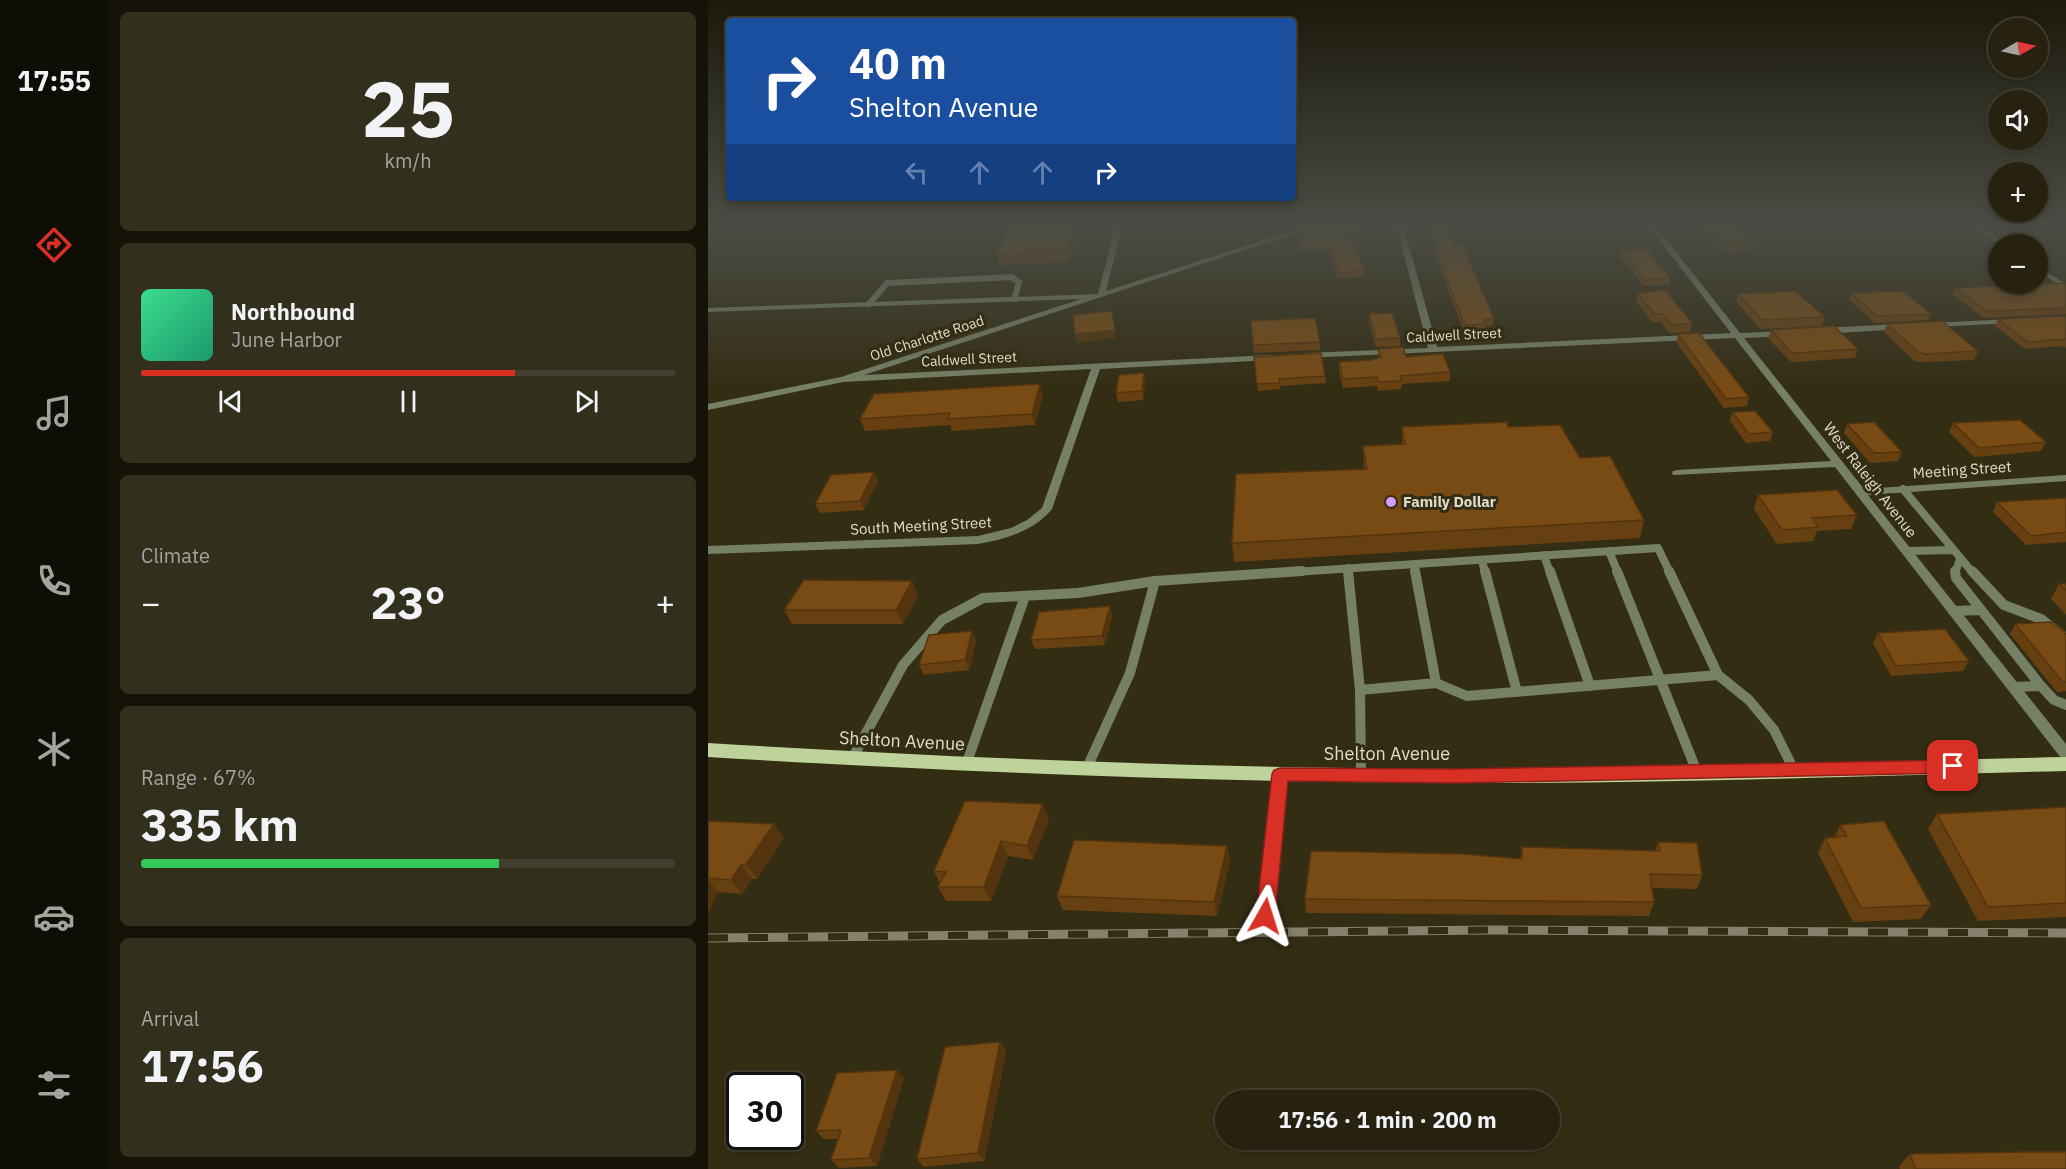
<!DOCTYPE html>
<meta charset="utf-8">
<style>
body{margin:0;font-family:"IBM Plex Sans",sans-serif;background:#322f1d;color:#f1f3f6;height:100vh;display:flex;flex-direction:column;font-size:22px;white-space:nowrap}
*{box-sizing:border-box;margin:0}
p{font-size:20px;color:#a4a49e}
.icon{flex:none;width:33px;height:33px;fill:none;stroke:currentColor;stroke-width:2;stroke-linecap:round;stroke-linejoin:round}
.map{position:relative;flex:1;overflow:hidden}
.panel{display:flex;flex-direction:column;gap:12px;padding:12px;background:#151308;width:600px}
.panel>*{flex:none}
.guide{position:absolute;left:18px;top:18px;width:570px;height:183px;border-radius:6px;box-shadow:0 3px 9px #0003,0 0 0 2px #423f2f;background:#1a4fa0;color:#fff;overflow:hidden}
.needle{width:39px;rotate:81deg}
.tools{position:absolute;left:1280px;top:18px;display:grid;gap:12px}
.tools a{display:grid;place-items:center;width:60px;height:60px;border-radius:50%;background:#26220f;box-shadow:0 3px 9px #0003,0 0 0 2px #423f2f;font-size:30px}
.speed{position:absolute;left:18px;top:1072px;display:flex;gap:12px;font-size:30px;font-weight:700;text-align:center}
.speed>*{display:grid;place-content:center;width:78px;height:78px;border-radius:50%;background:#26220f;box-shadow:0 3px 9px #0003,0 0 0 2px #423f2f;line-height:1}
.speed .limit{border:3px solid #111;border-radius:9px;background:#fff;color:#111}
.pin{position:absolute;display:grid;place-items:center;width:51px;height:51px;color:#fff;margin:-26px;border-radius:12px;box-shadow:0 3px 9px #0006}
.me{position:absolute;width:66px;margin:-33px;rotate:6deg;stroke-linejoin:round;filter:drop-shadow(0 0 4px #0008)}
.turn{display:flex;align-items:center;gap:21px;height:126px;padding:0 24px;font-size:27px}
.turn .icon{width:78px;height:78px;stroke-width:2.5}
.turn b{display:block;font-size:42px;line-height:51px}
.lanes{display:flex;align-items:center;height:57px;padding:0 24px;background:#0003;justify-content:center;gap:30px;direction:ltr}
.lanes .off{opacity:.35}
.big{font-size:45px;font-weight:700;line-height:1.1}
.panel .card{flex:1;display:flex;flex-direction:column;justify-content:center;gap:9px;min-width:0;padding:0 21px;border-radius:9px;background:#322f1d}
.panel .dial{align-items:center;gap:0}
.dial b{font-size:78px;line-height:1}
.song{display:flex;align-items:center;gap:18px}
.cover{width:72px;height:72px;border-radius:9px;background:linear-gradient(135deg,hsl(150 70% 55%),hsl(160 70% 35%))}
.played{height:6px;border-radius:3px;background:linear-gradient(90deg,#d93025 70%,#423f2f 70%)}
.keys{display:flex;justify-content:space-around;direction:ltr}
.heat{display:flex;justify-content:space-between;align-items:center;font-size:33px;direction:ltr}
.charge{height:9px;border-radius:4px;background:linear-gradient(90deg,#34c759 67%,#423f2f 0)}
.trip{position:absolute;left:507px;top:1090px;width:345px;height:60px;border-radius:30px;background:#26220f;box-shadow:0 3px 9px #0003,0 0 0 2px #423f2f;font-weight:700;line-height:60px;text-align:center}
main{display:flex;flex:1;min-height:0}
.dock{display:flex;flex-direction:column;width:108px;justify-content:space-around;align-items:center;background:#0f0e06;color:#a4a49e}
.dock .icon{width:42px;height:42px}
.dock .active{color:#d93025}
.dock b{font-size:27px;color:#f1f3f6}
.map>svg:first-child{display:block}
</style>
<main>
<nav class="dock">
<b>17:55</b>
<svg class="icon active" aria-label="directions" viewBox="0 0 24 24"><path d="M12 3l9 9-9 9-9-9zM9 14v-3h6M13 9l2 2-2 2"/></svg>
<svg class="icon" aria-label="music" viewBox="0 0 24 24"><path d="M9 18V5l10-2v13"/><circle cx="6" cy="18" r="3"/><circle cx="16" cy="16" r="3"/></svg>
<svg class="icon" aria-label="phone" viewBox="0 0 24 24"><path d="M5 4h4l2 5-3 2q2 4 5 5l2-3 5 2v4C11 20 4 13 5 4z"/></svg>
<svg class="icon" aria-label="climate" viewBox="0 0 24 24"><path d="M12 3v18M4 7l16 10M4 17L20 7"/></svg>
<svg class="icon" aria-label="car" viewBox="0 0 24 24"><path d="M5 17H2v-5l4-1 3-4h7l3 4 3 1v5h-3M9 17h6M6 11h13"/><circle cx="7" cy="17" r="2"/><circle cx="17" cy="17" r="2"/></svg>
<svg class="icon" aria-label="filters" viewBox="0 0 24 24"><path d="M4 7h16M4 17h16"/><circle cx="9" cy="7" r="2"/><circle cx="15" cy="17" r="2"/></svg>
</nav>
<section class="panel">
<div class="card dial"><b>25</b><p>km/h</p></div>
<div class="card">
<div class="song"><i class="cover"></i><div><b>Northbound</b><p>June Harbor</p></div></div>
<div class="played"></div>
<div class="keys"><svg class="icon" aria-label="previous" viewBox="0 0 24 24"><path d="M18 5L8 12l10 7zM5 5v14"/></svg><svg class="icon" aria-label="pause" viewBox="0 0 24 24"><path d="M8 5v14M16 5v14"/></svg><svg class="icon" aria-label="next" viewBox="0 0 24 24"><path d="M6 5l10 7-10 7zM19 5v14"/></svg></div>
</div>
<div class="card"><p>Climate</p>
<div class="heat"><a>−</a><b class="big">23°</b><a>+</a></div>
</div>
<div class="card"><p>Range · 67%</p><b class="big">335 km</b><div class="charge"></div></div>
<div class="card"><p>Arrival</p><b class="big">17:56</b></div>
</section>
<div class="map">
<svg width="1358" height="1169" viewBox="0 0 1358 1169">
<rect width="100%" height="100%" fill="#332d14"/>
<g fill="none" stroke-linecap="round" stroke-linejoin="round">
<path stroke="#768065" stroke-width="6" d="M 161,304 L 179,283 L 304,277 L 311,282 L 306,299"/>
<path stroke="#768065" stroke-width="8" d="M 1195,489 L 1265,573
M 901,551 L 910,573
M 1199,551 L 1245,550
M 836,555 L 842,573
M 774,560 L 777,573
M 706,564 L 708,573
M 640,568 L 640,573
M 571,573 L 950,548 L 962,573
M 1247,573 L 1252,559"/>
<path stroke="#768065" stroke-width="10" d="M 640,571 L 652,690 L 653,775
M 707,571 L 728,683
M 777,571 L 809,692
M 842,571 L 882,686
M 909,571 L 989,772
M 961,571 L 1010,675 L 1041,700 L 1066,730 L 1086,770
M 1247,571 L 1248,578 L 1333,686 L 1346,700 L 1358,705
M 1264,571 L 1296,605 L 1333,619 L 1358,639
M 1245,611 L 1273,610
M 1305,687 L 1333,686
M 652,690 L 728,683 L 759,696 L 1010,675
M 144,759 L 195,665 L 234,620 L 275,598 L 370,593 L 447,581
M 258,765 L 317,596
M 378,770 L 422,673 L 447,581 L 594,571"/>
<path fill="#768065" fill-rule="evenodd" d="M 408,224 L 415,224 L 398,291 L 605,224 L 616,224 L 156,375 L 563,355 L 566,356 L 566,360 L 392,369 L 344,509 C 326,531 298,539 270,544 L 0,554 L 0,546 L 270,536 L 303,528 L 319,520 L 334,508 L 383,369 L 135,382 L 0,410 L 0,404 L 133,377 L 373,299 L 0,312 L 0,308 L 390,294 Z
M 688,224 L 695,224 L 729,347 L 1023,333 L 939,224 L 946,224 L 1032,333 L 1081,331 L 1082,333 L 1078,336 L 1036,338 L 1156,489 L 1358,475 L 1358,481 L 1160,495 L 1358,744 L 1358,760 L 1353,758 L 1127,467 L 965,475 L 964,473 L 965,471 L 969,470 L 1123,461 L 1027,338 L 595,358 L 594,356 L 598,353 L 720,348 Z
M 1262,224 L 1270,224 L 1299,244 L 1291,244 Z
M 1329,266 L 1358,284 L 1358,289 L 1329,271 Z
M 1303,319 L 1306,319 L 1306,323 L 1224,327 L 1220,325 L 1224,323 Z
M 1192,324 L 1196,327 L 1195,329 L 1113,334 L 1109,331 L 1113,328 Z
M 572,768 L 577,770 L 579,774 L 565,917 L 563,922 L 557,925 L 551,922 L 549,917 L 565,774 L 567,770 Z"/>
<path fill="#bed39b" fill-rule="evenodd" d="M 0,743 C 248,758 496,768 744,769 C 948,769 1153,761 1358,757 L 1358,771 C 1153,776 948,784 744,783 C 495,782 248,772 0,757 Z"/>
<g stroke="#86816d" stroke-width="9">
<path id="rail" d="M 0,938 L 785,930 L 1358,933"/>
</g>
<use href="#rail" stroke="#332d14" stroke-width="7" stroke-dasharray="20" stroke-linecap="butt"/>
</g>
<path fill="#674011" d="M 604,224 L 650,230 L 650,235 L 641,236 L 657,271 L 657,276 L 630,279 L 620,250 L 592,250 L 591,245 Z
M 716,224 L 737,224 L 786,319 L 785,325 L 778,326 L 778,330 L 756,331 L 725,251 L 726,247 Z
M 993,224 L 1026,224 L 1046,243 L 1044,251 L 1018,252 L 992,226 Z
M 1300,224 L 1347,224 L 1346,227 L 1303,226 Z
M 372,230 L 361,262 L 292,265 L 289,254 Z
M 913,250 L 962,278 L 961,285 L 935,286 L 912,256 Z
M 1358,283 L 1358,314 L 1276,318 L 1244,294 L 1247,288 Z
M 930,293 L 984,323 L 982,332 L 961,333 L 953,322 L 944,322 L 928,301 Z
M 1143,293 L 1223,314 L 1220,320 L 1167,323 L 1141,300 Z
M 1030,294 L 1117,317 L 1114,326 L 1052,329 L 1028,302 Z
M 661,314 L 692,338 L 692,346 L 668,347 L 661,322 Z
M 1358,316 L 1358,348 L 1355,346 L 1317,349 L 1287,326 L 1290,319 Z
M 543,321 L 612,342 L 612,350 L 546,353 Z
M 1179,324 L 1270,351 L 1266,360 L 1213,362 L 1206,361 L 1176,332 Z
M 1063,330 L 1150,349 L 1147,358 L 1085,362 L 1082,361 L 1060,338 Z
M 970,334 L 1041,397 L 1039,406 L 1016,408 L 968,342 Z
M 670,349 L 698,357 L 742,372 L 742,381 L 694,384 L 693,389 L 670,391 L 669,386 L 635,388 L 631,371 L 631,362 L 664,360 L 671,358 Z
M 546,357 L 617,376 L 618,383 L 572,386 L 572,389 L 550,391 Z
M 437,382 L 435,400 L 410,402 L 408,393 Z
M 335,395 L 327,425 L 244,431 L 242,425 L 157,431 L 152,419 Z
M 1024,412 L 1065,432 L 1062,441 L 1038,443 L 1022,421 Z
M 1245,423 L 1338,442 L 1333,451 L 1266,457 L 1241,432 Z
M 1139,424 L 1194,452 L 1190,461 L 1162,463 L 1136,433 Z
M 694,427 L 800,427 L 872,458 L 936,520 L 932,538 L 526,562 L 524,543 L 656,469 L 655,446 L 694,445 Z
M 170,481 L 156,510 L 112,513 L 107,504 Z
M 1050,495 L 1149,515 L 1143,529 L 1109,531 L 1105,541 L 1069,544 L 1046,509 Z
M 1358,498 L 1358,542 L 1318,545 L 1285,512 L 1289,502 Z
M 204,581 L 210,595 L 195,624 L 84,624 L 76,610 Z
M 1351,584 L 1358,584 L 1358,615 L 1343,599 Z
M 404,616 L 397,645 L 327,649 L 323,640 Z
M 1307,624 L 1358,634 L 1358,691 L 1349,692 L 1302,634 Z
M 264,631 L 268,640 L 261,670 L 216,675 L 211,665 Z
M 1170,633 L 1261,661 L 1255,671 L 1183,676 L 1165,643 Z
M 1358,807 L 1358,917 L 1270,921 L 1220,829 L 1229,814 Z
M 341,819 L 325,860 L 300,856 L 283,901 L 238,901 L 230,887 L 232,884 L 226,871 Z
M 0,821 L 66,824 L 76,838 L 49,879 L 44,879 L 34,894 L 10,892 L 1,911 L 0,911 Z
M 1132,825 L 1223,905 L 1213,919 L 1145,922 L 1110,853 L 1117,838 L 1126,838 Z
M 950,842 L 994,875 L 989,889 L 944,888 L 946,902 L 941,916 L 598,913 L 597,899 L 812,859 L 814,847 L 947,851 Z
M 519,846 L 522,861 L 509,916 L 355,910 L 349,896 Z
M 298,1051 L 276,1161 L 216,1167 L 209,1159 Z
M 196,1078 L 169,1166 L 131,1168 L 123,1160 L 130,1139 L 116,1139 L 108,1131 Z
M 1202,1154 L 1358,1169 L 1192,1169 L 1191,1166 Z"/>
<path fill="#54340e" d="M 368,224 L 370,224 L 372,230 L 361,262 L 359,251 Z
M 404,311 L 408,338 L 369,343 L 367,334 Z
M 436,373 L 437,382 L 435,400 L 434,391 Z
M 332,384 L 335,395 L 327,425 L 324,414 Z
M 166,472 L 170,481 L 156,510 L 152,501 Z
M 204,581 L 210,595 L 195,624 L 188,610 Z
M 402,606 L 404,616 L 397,645 L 394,636 Z
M 264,631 L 268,640 L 261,670 L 257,660 Z
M 335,804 L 341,819 L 325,860 L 319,846 Z
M 66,824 L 76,838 L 49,879 L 38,864 Z
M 293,841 L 300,856 L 283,901 L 276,887 Z
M 519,846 L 522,861 L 509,916 L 506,902 Z
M 33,865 L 44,879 L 34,894 L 23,880 Z
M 0,880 L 10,892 L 1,911 L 0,909 Z
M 292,1042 L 298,1051 L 276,1161 L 270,1153 Z
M 189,1070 L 196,1078 L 169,1166 L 161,1158 Z"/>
<path fill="#784b14" stroke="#54340e" stroke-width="1.5" d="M 302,224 L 368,224 L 359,251 L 289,254 Z
M 604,224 L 649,224 L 650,230 L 639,231 L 657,271 L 630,273 L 620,245 L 591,245 L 594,228 Z
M 718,224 L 737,224 L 747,245 L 754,244 L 786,319 L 776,320 L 778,324 L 757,325 L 726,246 L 728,246 Z
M 999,224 L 1026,224 L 1046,243 L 1020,244 Z
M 939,249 L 962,278 L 936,280 L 913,250 Z
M 1357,283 L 1358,283 L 1358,308 L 1279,311 L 1247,288 Z
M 957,290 L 984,323 L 963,325 L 955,314 L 946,314 L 930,293 Z
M 1087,291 L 1117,317 L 1054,320 L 1030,294 Z
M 1195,291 L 1223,314 L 1169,316 L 1143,293 Z
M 404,311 L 407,330 L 367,334 L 365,315 Z
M 684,313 L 692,338 L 668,339 L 661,314 Z
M 1358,316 L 1358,339 L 1320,342 L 1290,319 Z
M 607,318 L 612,342 L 545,345 L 543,321 Z
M 1234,321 L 1270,351 L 1217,354 L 1210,352 L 1179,324 Z
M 1126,326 L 1150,349 L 1088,353 L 1084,353 L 1063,330 Z
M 991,333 L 1041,397 L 1018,399 L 970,334 Z
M 695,347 L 698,357 L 735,354 L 742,372 L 692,376 L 694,381 L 670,382 L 669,377 L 635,379 L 631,362 L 664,360 L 673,357 L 670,349 Z
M 613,353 L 617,376 L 571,379 L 572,383 L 549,384 L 546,357 Z
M 436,373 L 434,391 L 408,393 L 411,375 Z
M 332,384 L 324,414 L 240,419 L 242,413 L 152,419 L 166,394 Z
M 1047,411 L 1065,432 L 1041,434 L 1024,412 Z
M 1312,420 L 1338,442 L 1271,448 L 1245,423 Z
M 799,422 L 800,427 L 852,425 L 872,458 L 902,456 L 936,520 L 524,543 L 528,474 L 659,469 L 655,446 L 697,444 L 694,427 Z
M 1166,422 L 1194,452 L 1166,453 L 1139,424 Z
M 166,472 L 152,501 L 107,504 L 123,475 Z
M 1129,490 L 1149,515 L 1104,518 L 1110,527 L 1074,530 L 1050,495 Z
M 1358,498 L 1358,532 L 1323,536 L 1289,502 Z
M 96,580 L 204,581 L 188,610 L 76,610 Z
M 1351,584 L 1358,584 L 1358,591 Z
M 402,606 L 394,636 L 323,640 L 331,612 Z
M 1343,622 L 1358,634 L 1358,682 L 1355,682 L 1307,624 Z
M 1237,629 L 1261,661 L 1188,666 L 1170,633 Z
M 264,631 L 257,660 L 211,665 L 221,635 Z
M 257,801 L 335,804 L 319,846 L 293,841 L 276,887 L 230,887 L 238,872 L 226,871 Z
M 1358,807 L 1358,903 L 1280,907 L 1229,814 Z
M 0,821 L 66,824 L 38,864 L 33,865 L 23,880 L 0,878 Z
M 1176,821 L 1223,905 L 1153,908 L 1117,838 L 1139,836 L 1132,825 Z
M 366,840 L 519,846 L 506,902 L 349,896 Z
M 950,842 L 989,843 L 994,875 L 942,874 L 946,902 L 597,899 L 603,851 L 755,854 L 814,859 L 814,847 L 952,851 Z
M 292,1042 L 270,1153 L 209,1159 L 237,1047 Z
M 189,1070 L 161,1158 L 123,1160 L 133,1130 L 108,1131 L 129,1073 Z
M 1316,1152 L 1358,1152 L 1358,1169 L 1208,1169 L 1202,1154 Z"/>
<linearGradient id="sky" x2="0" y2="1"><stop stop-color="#1c190b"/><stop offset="0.58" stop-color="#4a4c45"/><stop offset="1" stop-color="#4a4c45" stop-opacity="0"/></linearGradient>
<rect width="1358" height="388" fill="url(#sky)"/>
<path fill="#d93025" stroke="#8d1f18" stroke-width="1.5" d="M 1245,760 L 1251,762 L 1253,766 L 1251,771 L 1245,773 L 748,783 L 580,781 L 567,916 L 564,923 L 557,925 L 550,923 L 548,916 L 564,774 L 566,770 L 572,768 L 748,769 Z"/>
<circle fill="#d59cfb" stroke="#332d14" stroke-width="2" cx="683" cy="502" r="6"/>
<g text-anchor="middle" stroke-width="6" stroke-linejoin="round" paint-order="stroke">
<g font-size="14" fill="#e0dccd" stroke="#332d14">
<text transform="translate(746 335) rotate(-3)" y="5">Caldwell Street</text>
<text transform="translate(219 338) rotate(-18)" y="5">Old Charlotte Road</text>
<text transform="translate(261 359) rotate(-3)" y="5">Caldwell Street</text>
</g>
<g font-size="15" fill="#e0dccd" stroke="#332d14">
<text transform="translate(1254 470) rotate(-4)" y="5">Meeting Street</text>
<text transform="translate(1162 480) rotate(52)" y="5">West Raleigh Avenue</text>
<text transform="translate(213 526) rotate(-3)" y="5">South Meeting Street</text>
</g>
<g font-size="15" font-weight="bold" fill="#e0dccd" stroke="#332d14" text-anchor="start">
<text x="695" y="507">Family Dollar</text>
</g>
<g font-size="18" fill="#e0dccd" stroke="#332d14">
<text transform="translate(194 741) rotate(3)" y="6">Shelton Avenue</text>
<text x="679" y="760">Shelton Avenue</text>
</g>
</g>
</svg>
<div class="tools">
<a><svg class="needle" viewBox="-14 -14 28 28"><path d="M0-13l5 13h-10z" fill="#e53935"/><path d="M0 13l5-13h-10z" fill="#a4a49e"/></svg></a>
<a><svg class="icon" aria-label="sound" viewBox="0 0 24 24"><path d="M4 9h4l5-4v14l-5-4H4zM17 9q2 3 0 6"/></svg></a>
<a>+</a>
<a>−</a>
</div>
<div class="speed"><div class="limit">30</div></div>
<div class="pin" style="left:1245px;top:766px;background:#d93025"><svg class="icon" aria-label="arrive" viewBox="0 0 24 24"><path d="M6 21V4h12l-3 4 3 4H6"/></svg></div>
<svg class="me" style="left:557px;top:916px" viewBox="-20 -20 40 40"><path d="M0-17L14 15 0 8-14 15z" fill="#d93025" stroke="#fff" stroke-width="4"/></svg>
<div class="trip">17:56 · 1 min · 200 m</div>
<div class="guide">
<div class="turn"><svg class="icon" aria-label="right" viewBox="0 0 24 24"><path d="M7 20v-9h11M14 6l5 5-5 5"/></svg><div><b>40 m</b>Shelton Avenue</div></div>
<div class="lanes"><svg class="icon off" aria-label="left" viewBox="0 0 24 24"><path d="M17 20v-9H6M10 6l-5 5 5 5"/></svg><svg class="icon off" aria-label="ahead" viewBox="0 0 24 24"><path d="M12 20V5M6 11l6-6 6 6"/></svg><svg class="icon off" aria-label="ahead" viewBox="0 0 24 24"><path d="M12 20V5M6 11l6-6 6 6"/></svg><svg class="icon" aria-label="right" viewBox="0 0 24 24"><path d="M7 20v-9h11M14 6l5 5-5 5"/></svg></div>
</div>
</div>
</main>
